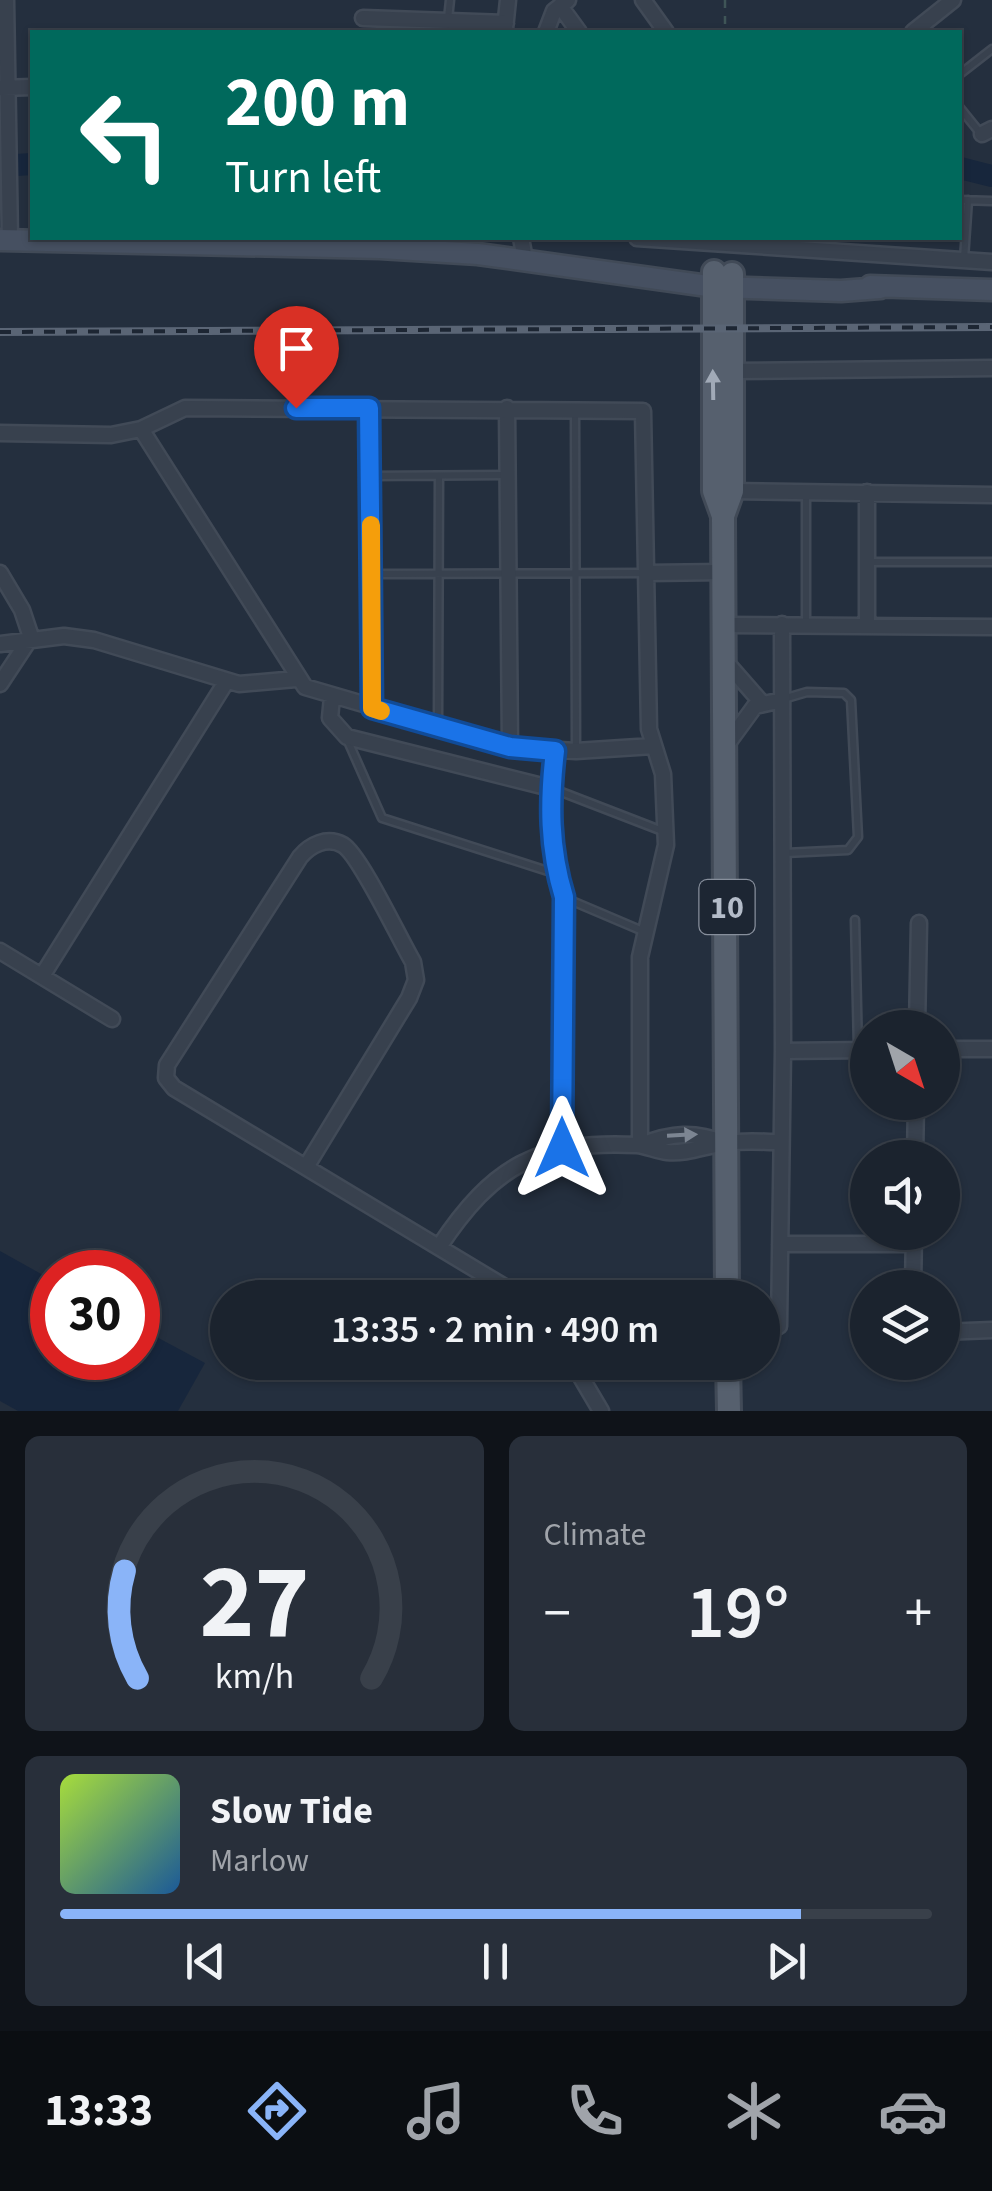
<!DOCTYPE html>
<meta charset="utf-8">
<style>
body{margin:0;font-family:"Source Sans 3",sans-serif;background:#282f3a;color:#f1f3f6;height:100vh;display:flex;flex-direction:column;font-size:38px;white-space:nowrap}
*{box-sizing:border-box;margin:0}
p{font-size:32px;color:#a0a4aa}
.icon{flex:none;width:55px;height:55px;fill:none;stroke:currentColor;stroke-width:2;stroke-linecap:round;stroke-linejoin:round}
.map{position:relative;height:1411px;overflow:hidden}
.sheet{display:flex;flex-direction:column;gap:25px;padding:25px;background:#0f1319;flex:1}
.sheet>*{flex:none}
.guide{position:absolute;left:30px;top:30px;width:932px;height:210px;border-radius:0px;box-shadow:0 2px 8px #0004,0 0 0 2px #39404a;background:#00695c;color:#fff;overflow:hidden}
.needle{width:65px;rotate:141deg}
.buttons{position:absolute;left:850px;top:1010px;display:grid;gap:20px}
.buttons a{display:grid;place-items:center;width:110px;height:110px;border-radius:50%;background:#1b232e;box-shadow:0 2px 8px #0004,0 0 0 2px #39404a;font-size:50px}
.speed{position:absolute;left:30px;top:1250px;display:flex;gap:20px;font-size:50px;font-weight:700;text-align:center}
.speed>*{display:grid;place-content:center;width:130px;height:130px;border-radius:50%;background:#1b232e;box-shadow:0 2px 8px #0004,0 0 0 2px #39404a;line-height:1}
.speed .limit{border:15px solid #d22;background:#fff;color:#111}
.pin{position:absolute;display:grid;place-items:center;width:85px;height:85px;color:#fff;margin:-102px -42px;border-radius:50% 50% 50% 0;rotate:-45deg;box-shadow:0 0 10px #0007}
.pin .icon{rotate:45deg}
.me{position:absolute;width:110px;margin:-55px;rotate:0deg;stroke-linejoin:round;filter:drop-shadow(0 0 8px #0008)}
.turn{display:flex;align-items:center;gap:35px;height:210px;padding:0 30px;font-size:45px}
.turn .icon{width:130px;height:130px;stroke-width:2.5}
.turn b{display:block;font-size:70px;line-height:85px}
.big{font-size:75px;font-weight:600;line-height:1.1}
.sheet .tile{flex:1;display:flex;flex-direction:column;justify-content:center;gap:15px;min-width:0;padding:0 35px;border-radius:15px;background:#282f3a}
.sheet .dial{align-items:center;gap:0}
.dial svg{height:260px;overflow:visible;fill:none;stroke:#39404a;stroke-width:7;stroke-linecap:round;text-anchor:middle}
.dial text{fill:#f1f3f6;stroke:none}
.song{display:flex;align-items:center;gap:30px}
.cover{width:120px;height:120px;border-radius:15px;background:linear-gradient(135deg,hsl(80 70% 55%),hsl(210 70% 35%))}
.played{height:10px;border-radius:5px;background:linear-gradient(90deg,#8ab4f8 85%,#39404a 85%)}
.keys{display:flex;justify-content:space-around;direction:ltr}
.heat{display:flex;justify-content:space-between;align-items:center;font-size:55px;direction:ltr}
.sheet .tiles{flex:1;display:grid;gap:25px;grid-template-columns:1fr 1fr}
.tile:last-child{grid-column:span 2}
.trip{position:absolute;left:210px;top:1280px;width:570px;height:100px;border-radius:50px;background:#1b232e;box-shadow:0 2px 8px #0004,0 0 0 2px #39404a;font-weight:600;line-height:100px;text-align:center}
.dock{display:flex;height:160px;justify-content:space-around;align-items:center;background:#0b0e12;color:#a0a4aa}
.dock .icon{width:70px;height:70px}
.dock .active{color:#8ab4f8}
.dock b{font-size:45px;color:#f1f3f6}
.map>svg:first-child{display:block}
</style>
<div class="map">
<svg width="992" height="1411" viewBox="0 0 992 1411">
<rect width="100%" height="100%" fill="#242f3e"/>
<path fill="#17263c" d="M 0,1251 L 52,1280 L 52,1358 L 138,1358 L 138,1327 L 205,1363 L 178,1411 L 18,1411 L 0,1401 Z"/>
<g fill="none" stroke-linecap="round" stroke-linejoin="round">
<path stroke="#17263c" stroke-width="22" d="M 0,166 L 32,164
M 960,168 L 992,176"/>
<g stroke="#414a57" stroke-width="11">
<path id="service" d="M 448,19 L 450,0
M 960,74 L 992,49
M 960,108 L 981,134
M 960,200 L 992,201
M 964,259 L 968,200
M 575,409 L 576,751
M 370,476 L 506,475
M 868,562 L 992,562
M 374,574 L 646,573
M 806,624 L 806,494
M 783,699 L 807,692 L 844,693 L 851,700 L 858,837 L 848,850 L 785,853
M 438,724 L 439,476
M 347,739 L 382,818 L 557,874
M 551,788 L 665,832
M 565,898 L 645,932
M 855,920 L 858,1049"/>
</g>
<g stroke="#414a57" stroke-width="19">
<path id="minor" d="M 6,0 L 10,240
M 643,0 L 666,32
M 560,6 L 579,32
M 363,18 L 506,23
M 505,29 L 508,0
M 546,32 L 554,11 L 568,0
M 913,32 L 953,0
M 1,88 L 32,87
M 982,134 L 992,129
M 521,238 L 525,259
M 637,238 L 992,262
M 732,371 L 992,368
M 369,408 L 373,708
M 507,408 L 510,747
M 141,429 L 305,687 L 510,747 L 576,751 L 653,746
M 0,433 L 111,435 L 141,429 L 185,408 L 643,411 L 649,729 L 663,774 L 666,845 L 640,957 L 640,1145
M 728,491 L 992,495
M 0,573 L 22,610 L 31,637 L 0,684
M 648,573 L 723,572
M 782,624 L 783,1051
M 724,625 L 992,627
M 867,625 L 867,492
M 0,644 L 64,636 L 94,640 L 239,684 L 296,679
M 726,662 L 761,702
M 332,697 L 330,718 L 347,737 L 550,788
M 728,743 L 755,706 L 782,700
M 555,751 C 549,802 549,848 564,897 L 562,1148
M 0,951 L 112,1019
M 42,976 L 226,682
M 917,1028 L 919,923
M 942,1049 L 992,1049
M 641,1145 C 672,1133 694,1131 725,1143
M 915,1158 L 916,1102
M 306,1167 L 409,998 L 416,980 L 413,962 C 400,940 360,855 343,845 C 327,836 310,845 300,857 L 167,1065 L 166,1078 L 174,1088 L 523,1298
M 780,1244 L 913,1244
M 439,1247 C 493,1166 538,1140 637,1145 C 647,1146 657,1151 667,1152 C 689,1154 706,1145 727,1143 C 744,1140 763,1142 780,1142
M 913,1288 L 914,1232
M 779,1326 L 783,1051 L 868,1050
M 942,1332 L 992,1330
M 572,1362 L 601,1411"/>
</g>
<g stroke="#414a57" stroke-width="25">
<path id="secondary" d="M 0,240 L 380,248 L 478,254 L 715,287 L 841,291 L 880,288
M 870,286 L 992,290"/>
</g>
<g stroke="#414a57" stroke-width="28">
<path id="primary" d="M 714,272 L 714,491 L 723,516 L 727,1298
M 723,516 L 732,491 L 732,274
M 728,1362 L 729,1411"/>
</g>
<path stroke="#3f5557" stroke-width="2.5" stroke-dasharray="8 8" stroke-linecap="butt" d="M 725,0 L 725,32"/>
<use href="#service" stroke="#38414e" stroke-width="6"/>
<use href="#minor" stroke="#38414e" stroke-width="14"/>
<use href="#secondary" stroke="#465061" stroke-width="20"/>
<use href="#primary" stroke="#56606e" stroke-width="22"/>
<g stroke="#5a6575" stroke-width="8">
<path id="rail" d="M 0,332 L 992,327"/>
</g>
<use href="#rail" stroke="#1d2633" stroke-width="4" stroke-dasharray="11" stroke-linecap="butt"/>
</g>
<defs><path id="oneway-solid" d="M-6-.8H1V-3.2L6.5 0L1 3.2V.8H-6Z" transform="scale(2.5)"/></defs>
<use fill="#a1aab7" href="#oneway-solid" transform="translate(713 385) rotate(-91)"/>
<use fill="#7c8592" href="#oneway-solid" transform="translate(682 1135) rotate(-3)"/>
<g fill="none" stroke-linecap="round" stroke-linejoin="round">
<g stroke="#114b97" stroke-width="25">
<path id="route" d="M 296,408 L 369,408 L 372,708 L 510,747 L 555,751 C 549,802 549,848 564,897 L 562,1148"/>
</g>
<use href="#route" stroke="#1a73e8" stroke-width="18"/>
<path stroke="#f59e0b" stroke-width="18" d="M 371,525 L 372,708 L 381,711"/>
</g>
<g text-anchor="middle" stroke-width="10" stroke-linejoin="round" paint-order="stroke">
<rect fill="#1d2633" stroke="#878f9c" stroke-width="2.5" x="699.5" y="880" width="55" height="54" rx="8"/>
<g font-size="32" font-weight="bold" fill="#b4bcc9">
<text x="727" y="918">10</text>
</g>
</g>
</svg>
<div class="buttons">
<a><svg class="needle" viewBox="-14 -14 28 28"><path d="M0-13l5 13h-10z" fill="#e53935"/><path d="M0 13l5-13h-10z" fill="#a0a4aa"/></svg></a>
<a><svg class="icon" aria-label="sound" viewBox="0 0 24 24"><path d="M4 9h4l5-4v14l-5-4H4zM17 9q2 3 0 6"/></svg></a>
<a><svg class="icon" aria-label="layers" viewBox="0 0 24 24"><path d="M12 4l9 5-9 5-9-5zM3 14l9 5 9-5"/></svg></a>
</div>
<div class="speed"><div class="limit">30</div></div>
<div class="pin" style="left:296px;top:408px;background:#d93025"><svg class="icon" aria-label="arrive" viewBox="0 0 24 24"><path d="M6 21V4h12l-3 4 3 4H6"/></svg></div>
<svg class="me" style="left:562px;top:1148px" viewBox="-20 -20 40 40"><path d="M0-17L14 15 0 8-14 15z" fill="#1a73e8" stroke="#fff" stroke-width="4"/></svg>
<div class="trip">13:35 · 2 min · 490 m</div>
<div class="guide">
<div class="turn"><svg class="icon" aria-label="left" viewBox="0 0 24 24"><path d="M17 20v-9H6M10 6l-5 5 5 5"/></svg><div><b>200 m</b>Turn left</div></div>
</div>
</div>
<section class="sheet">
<div class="tiles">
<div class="tile dial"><svg viewBox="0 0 100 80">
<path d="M14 69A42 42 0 1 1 86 69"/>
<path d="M14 69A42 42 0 0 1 10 36" stroke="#8ab4f8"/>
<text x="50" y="56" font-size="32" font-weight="700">27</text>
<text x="50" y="72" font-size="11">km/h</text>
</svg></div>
<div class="tile"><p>Climate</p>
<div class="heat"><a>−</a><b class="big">19°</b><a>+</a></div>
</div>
<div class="tile">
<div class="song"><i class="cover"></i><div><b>Slow Tide</b><p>Marlow</p></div></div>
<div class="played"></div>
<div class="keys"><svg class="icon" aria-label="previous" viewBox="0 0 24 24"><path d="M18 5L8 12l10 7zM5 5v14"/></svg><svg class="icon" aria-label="pause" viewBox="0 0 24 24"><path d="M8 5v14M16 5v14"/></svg><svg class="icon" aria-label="next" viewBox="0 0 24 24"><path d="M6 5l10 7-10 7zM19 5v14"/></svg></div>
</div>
</div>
</section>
<nav class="dock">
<b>13:33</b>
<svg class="icon active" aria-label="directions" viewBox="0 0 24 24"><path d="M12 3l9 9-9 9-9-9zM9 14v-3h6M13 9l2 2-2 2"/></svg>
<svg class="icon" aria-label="music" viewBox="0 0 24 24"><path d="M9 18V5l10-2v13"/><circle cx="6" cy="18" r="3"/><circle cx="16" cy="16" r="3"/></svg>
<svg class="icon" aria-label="phone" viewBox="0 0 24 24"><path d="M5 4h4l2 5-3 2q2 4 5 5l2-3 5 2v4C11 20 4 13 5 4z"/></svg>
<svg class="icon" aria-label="climate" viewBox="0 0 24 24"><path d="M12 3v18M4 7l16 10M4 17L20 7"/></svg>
<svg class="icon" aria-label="car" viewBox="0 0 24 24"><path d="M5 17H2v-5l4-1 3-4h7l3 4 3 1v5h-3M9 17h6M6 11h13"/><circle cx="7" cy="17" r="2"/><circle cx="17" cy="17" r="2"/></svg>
</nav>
